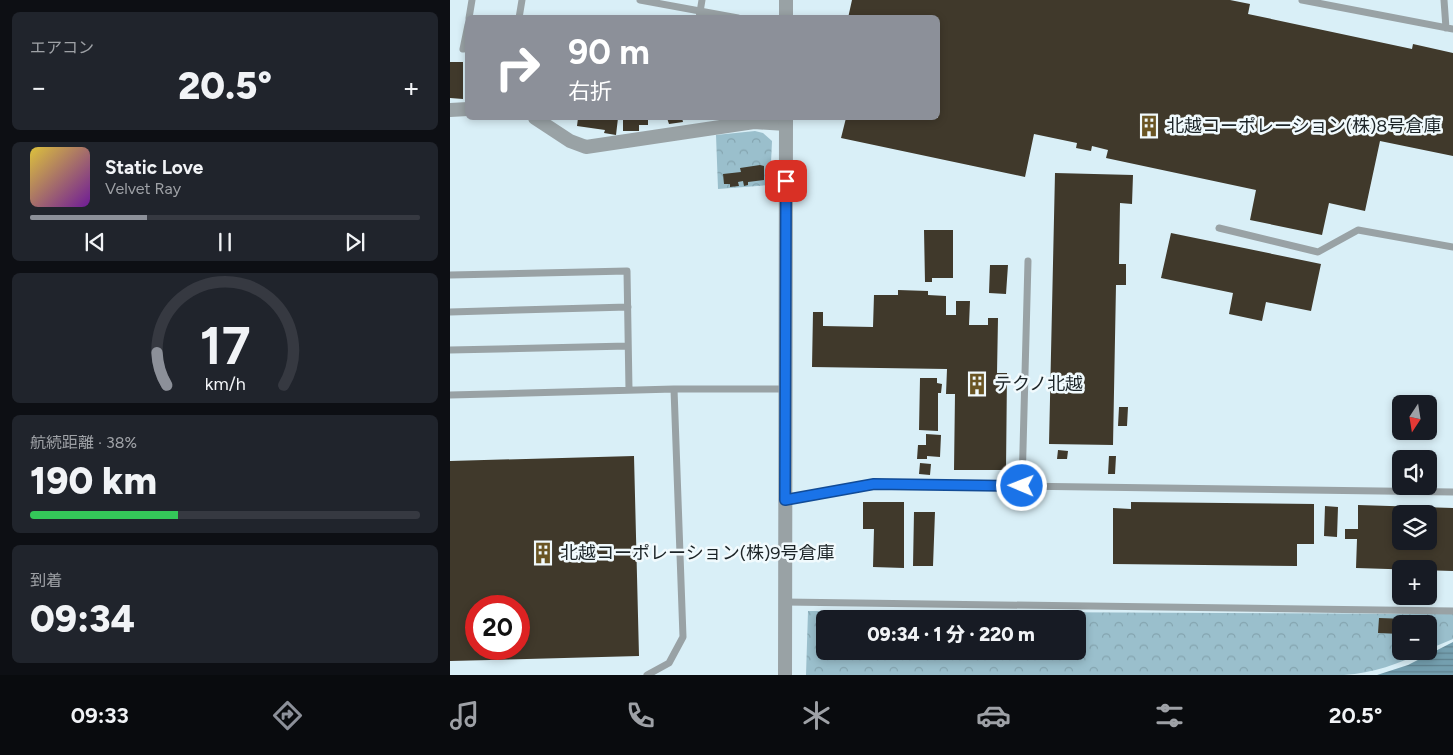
<!DOCTYPE html>
<html lang="ja">
<meta charset="utf-8">
<style>
body{margin:0;font-family:Figtree,"Noto Sans JP",sans-serif;background:#20242c;color:#f1f3f6;height:100vh;display:flex;flex-direction:column;font-size:19px;white-space:nowrap}
*{box-sizing:border-box;margin:0}
p{font-size:16px;color:#9ea1a6}
.icon{flex:none;width:28px;height:28px;fill:none;stroke:currentColor;stroke-width:2;stroke-linecap:round;stroke-linejoin:round}
.map{position:relative;flex:1;overflow:hidden}
.details{display:flex;flex-direction:column;gap:12px;padding:12px;background:#0d0f14;width:450px}
.details>*{flex:none}
.hud{position:absolute;left:15px;top:15px;width:475px;height:105px;border-radius:8px;box-shadow:0 2px 8px #0003;background:#8c9099;color:#fff;overflow:hidden}
.needle{width:32px;rotate:192deg}
.fabs{position:absolute;left:942px;top:395px;display:grid;gap:10px}
.fabs a{display:grid;place-items:center;width:45px;height:45px;border-radius:8px;background:#171b24;box-shadow:0 2px 8px #0003;font-size:25px}
.speed{position:absolute;left:15px;top:595px;display:flex;gap:10px;font-size:25px;font-weight:700;text-align:center}
.speed>*{display:grid;place-content:center;width:65px;height:65px;border-radius:50%;background:#171b24;box-shadow:0 2px 8px #0003;line-height:1}
.speed .limit{border:8px solid #d22;background:#fff;color:#111}
.pin{position:absolute;display:grid;place-items:center;width:42px;height:42px;color:#fff;margin:-21px;border-radius:10px;box-shadow:0 2px 8px #0006}
.me{position:absolute;width:55px;margin:-28px;rotate:271deg;stroke-linejoin:round;filter:drop-shadow(0 0 4px #0008)}
.turn{display:flex;align-items:center;gap:18px;height:105px;padding:0 20px;font-size:22px}
.turn .icon{width:65px;height:65px;stroke-width:2.5}
.turn b{display:block;font-size:35px;line-height:42px}
.big{font-size:38px;font-weight:800;line-height:1.1}
.details .tile{flex:1;display:flex;flex-direction:column;justify-content:center;gap:8px;min-width:0;padding:0 18px;border-radius:8px;background:#20242c}
.details .dial{align-items:center;gap:0}
.dial svg{height:130px;overflow:visible;fill:none;stroke:#363941;stroke-width:7;stroke-linecap:round;text-anchor:middle}
.dial text{fill:#f1f3f6;stroke:none}
.song{display:flex;align-items:center;gap:15px}
.cover{width:60px;height:60px;border-radius:8px;background:linear-gradient(135deg,hsl(50 70% 55%),hsl(280 70% 35%))}
.played{height:5px;border-radius:2px;background:linear-gradient(90deg,#8c9099 30%,#363941 30%)}
.keys{display:flex;justify-content:space-around;direction:ltr}
.heat{display:flex;justify-content:space-between;align-items:center;font-size:28px;direction:ltr}
.charge{height:8px;border-radius:4px;background:linear-gradient(90deg,#34c759 38%,#363941 0)}
.trip{position:absolute;left:366px;top:610px;width:270px;height:50px;border-radius:8px;background:#171b24;box-shadow:0 2px 8px #0003;font-weight:800;line-height:50px;text-align:center}
.dock{display:flex;height:80px;justify-content:space-around;align-items:center;background:#090b0e;color:#9ea1a6}
.dock .icon{width:35px;height:35px}
.dock .on{color:#8c9099}
.dock b{font-size:22px;color:#f1f3f6}
main{display:flex;flex:1;min-height:0}
.map>svg:first-child{display:block}
</style>
<main>
<section class="details">
<div class="tile"><p>エアコン</p>
<div class="heat"><a>−</a><b class="big">20.5°</b><a>+</a></div>
</div>
<div class="tile">
<div class="song"><i class="cover"></i><div><b>Static Love</b><p>Velvet Ray</p></div></div>
<div class="played"></div>
<div class="keys"><svg class="icon" aria-label="previous" viewBox="0 0 24 24"><path d="M18 5L8 12l10 7zM5 5v14"/></svg><svg class="icon" aria-label="pause" viewBox="0 0 24 24"><path d="M8 5v14M16 5v14"/></svg><svg class="icon" aria-label="next" viewBox="0 0 24 24"><path d="M6 5l10 7-10 7zM19 5v14"/></svg></div>
</div>
<div class="tile dial"><svg viewBox="0 0 100 80">
<path d="M14 69A42 42 0 1 1 86 69"/>
<path d="M14 69A42 42 0 0 1 8 49" stroke="#8c9099"/>
<text x="50" y="56" font-size="32" font-weight="700">17</text>
<text x="50" y="72" font-size="11">km/h</text>
</svg></div>
<div class="tile"><p>航続距離 · 38%</p><b class="big">190 km</b><div class="charge"></div></div>
<div class="tile"><p>到着</p><b class="big">09:34</b></div>
</section>
<div class="map">
<svg width="1003" height="675" viewBox="0 0 1003 675">
<defs>
<pattern id="forest-crowns" width="20" height="18" patternUnits="userSpaceOnUse" patternTransform="scale(1.25)"><rect width="20" height="18" fill="#9abfcc"/><path d="M2 6a3 3 0 1 1 6 0M12 15a3 3 0 1 1 6 0" fill="none" stroke="#84a4af"/></pattern>
<pattern id="water-rules" width="6" height="5" patternUnits="userSpaceOnUse" patternTransform="scale(1.25)"><rect width="6" height="5" fill="#749faf"/><path d="M0 2.5h6" fill="none" stroke="#5e818e"/></pattern>
</defs>
<rect width="100%" height="100%" fill="#d9eff7"/>
<path fill="url(#forest-crowns)" fill-rule="evenodd" d="M 305,131 L 313,133 L 322,141 L 320,185 L 268,189 L 266,135 Z
M 358,611 L 1003,614 L 1003,639 L 979,649 L 979,624 L 951,624 L 951,651 L 975,651 C 949,664 923,673 894,675 L 356,675 ZM 375,619 L 628,619 L 628,651 L 375,651 Z"/>
<path fill="url(#water-rules)" d="M 1003,642 L 1003,675 L 927,675 L 958,665 Z"/>
<path fill="#40392b" fill-rule="evenodd" d="M 402,0 L 780,0 L 800,4 L 798,14 L 962,49 L 963,44 L 1003,53 L 1003,156 L 930,141 L 915,211 L 879,203 L 872,235 L 800,220 L 806,190 L 656,158 L 658,150 L 642,146 L 641,151 L 626,148 L 627,143 L 584,134 L 575,177 L 391,138 L 396,118 L 488,118 L 488,18 L 398,18 Z
M 0,62 L 13,62 L 13,99 L 0,98 Z
M 128,118 L 168,118 L 166,135 L 154,133 L 155,130 L 127,126 Z
M 173,118 L 198,118 L 198,125 L 189,125 L 189,131 L 173,131 Z
M 217,118 L 232,118 L 233,122 L 219,124 Z
M 310,165 L 314,166 L 314,180 L 298,182 L 298,185 L 294,186 L 293,181 L 288,182 L 289,186 L 280,187 L 280,184 L 274,184 L 273,174 L 291,172 L 290,168 Z
M 605,173 L 683,175 L 682,204 L 670,203 L 669,264 L 676,264 L 676,285 L 666,285 L 663,445 L 599,444 Z
M 474,230 L 503,230 L 503,278 L 482,278 L 482,282 L 475,282 Z
M 721,233 L 871,264 L 861,311 L 816,302 L 812,321 L 779,314 L 783,293 L 711,278 Z
M 540,265 L 558,265 L 556,294 L 539,293 Z
M 448,290 L 478,291 L 478,295 L 496,296 L 496,315 L 506,315 L 506,301 L 520,301 L 519,325 L 538,325 L 538,318 L 548,318 L 547,373 L 557,373 L 556,470 L 504,470 L 505,394 L 496,394 L 497,369 L 362,367 L 363,312 L 373,312 L 373,326 L 423,327 L 424,295 L 448,295 Z
M 470,378 L 487,378 L 487,383 L 492,384 L 491,393 L 488,393 L 488,431 L 469,430 Z
M 669,407 L 678,407 L 677,426 L 668,426 Z
M 476,434 L 491,435 L 490,457 L 477,456 L 477,459 L 467,459 L 468,445 L 476,445 Z
M 608,450 L 618,451 L 617,459 L 607,459 Z
M 184,456 L 189,656 L 0,661 L 0,461 ZM 26,606 L 69,606 L 69,649 L 26,649 Z
M 659,456 L 666,456 L 665,474 L 658,474 Z
M 470,463 L 481,464 L 480,475 L 469,474 Z
M 413,502 L 454,502 L 454,568 L 423,567 L 424,529 L 413,529 Z
M 681,502 L 864,504 L 864,544 L 847,544 L 847,566 L 663,564 L 663,508 L 681,509 Z
M 908,505 L 1003,508 L 1003,571 L 906,568 L 907,539 L 895,539 L 895,529 L 908,529 ZM 951,514 L 979,514 L 979,541 L 951,541 Z
M 875,506 L 888,507 L 887,537 L 874,536 Z
M 464,512 L 485,512 L 483,566 L 463,566 Z
M 929,618 L 957,619 L 957,624 L 951,624 L 951,634 L 928,633 Z"/>
<g fill="none" stroke-linecap="round" stroke-linejoin="round">
<path stroke="#99a2a5" stroke-width="7" d="M 190,0 L 288,18
M 852,0 L 1003,29
M 994,0 L 996,28
M 19,18 L 22,0
M 69,18 L 72,0
M 249,18 L 252,0
M 13,49 L 18,25
M 769,228 L 868,252 L 908,230 L 1003,247
M 0,275 L 177,271 L 179,390
M 0,312 L 178,307
M 0,350 L 178,346
M 224,389 L 336,389
M 0,395 L 224,389 L 233,637 L 219,663 L 197,675
M 572,486 L 578,261
M 335,500 L 424,484 L 1003,492
M 335,602 L 1003,611"/>
<path stroke="#99a2a5" stroke-width="14" d="M 0,110 L 18,109
M 85,118 L 120,141 L 136,147 L 304,122 L 336,124"/>
<path stroke="#99a2a5" stroke-width="14" d="M 336,0 L 336,18
M 335,675 L 336,118"/>
</g>
<g fill="none" stroke-linecap="round" stroke-linejoin="round">
<g stroke="#114b97" stroke-width="12">
<path id="route" d="M 336,181 L 335,500 L 424,484 L 572,486"/>
</g>
<use href="#route" stroke="#1a73e8" stroke-width="9"/>
</g>
<defs>
<g id="building-bare" transform="scale(1.725)"><path d="M-4-6H4V6H1V3H-1V6H-4ZM-2.5-4.3h1.7v1.8h-1.7ZM.8-4.3h1.7v1.8H.8ZM-2.5-1h1.7V.8h-1.7ZM.8-1h1.7V.8H.8Z" fill="#6a5524" stroke="#f1fafd" stroke-width="2.5" paint-order="stroke"/></g>
</defs>
<g fill-rule="evenodd">
<use href="#building-bare" x="699" y="126"/>
<use href="#building-bare" x="527" y="384"/>
<use href="#building-bare" x="93" y="553"/>
</g>
<g text-anchor="middle" stroke-width="5" stroke-linejoin="round" paint-order="stroke">
<g font-size="18" fill="#1c2427" stroke="#f1fafd" text-anchor="start">
<text x="716" y="132">北越コーポレーション(株)8号倉庫</text>
<text x="544" y="390">テクノ北越</text>
<text x="110" y="559">北越コーポレーション(株)9号倉庫</text>
</g>
</g>
</svg>
<div class="fabs">
<a><svg class="needle" viewBox="-14 -14 28 28"><path d="M0-13l5 13h-10z" fill="#e53935"/><path d="M0 13l5-13h-10z" fill="#9ea1a6"/></svg></a>
<a><svg class="icon" aria-label="sound" viewBox="0 0 24 24"><path d="M4 9h4l5-4v14l-5-4H4zM17 9q2 3 0 6"/></svg></a>
<a><svg class="icon" aria-label="layers" viewBox="0 0 24 24"><path d="M12 4l9 5-9 5-9-5zM3 14l9 5 9-5"/></svg></a>
<a>+</a>
<a>−</a>
</div>
<div class="speed"><div class="limit">20</div></div>
<div class="pin" style="left:336px;top:181px;background:#d93025"><svg class="icon" aria-label="arrive" viewBox="0 0 24 24"><path d="M6 21V4h12l-3 4 3 4H6"/></svg></div>
<svg class="me" style="left:572px;top:486px" viewBox="-20 -20 40 40"><circle r="17" fill="#1a73e8" stroke="#fff" stroke-width="3"/><path d="M0-11L8 9 0 5-8 9z" fill="#fff"/></svg>
<div class="trip">09:34 · 1 分 · 220 m</div>
<div class="hud">
<div class="turn"><svg class="icon" aria-label="right" viewBox="0 0 24 24"><path d="M7 20v-9h11M14 6l5 5-5 5"/></svg><div><b>90 m</b>右折</div></div>
</div>
</div>
</main>
<nav class="dock">
<b>09:33</b>
<svg class="icon on" aria-label="directions" viewBox="0 0 24 24"><path d="M12 3l9 9-9 9-9-9zM9 14v-3h6M13 9l2 2-2 2"/></svg>
<svg class="icon" aria-label="music" viewBox="0 0 24 24"><path d="M9 18V5l10-2v13"/><circle cx="6" cy="18" r="3"/><circle cx="16" cy="16" r="3"/></svg>
<svg class="icon" aria-label="phone" viewBox="0 0 24 24"><path d="M5 4h4l2 5-3 2q2 4 5 5l2-3 5 2v4C11 20 4 13 5 4z"/></svg>
<svg class="icon" aria-label="climate" viewBox="0 0 24 24"><path d="M12 3v18M4 7l16 10M4 17L20 7"/></svg>
<svg class="icon" aria-label="car" viewBox="0 0 24 24"><path d="M5 17H2v-5l4-1 3-4h7l3 4 3 1v5h-3M9 17h6M6 11h13"/><circle cx="7" cy="17" r="2"/><circle cx="17" cy="17" r="2"/></svg>
<svg class="icon" aria-label="filters" viewBox="0 0 24 24"><path d="M4 7h16M4 17h16"/><circle cx="9" cy="7" r="2"/><circle cx="15" cy="17" r="2"/></svg>
<b>20.5°</b>
</nav>
